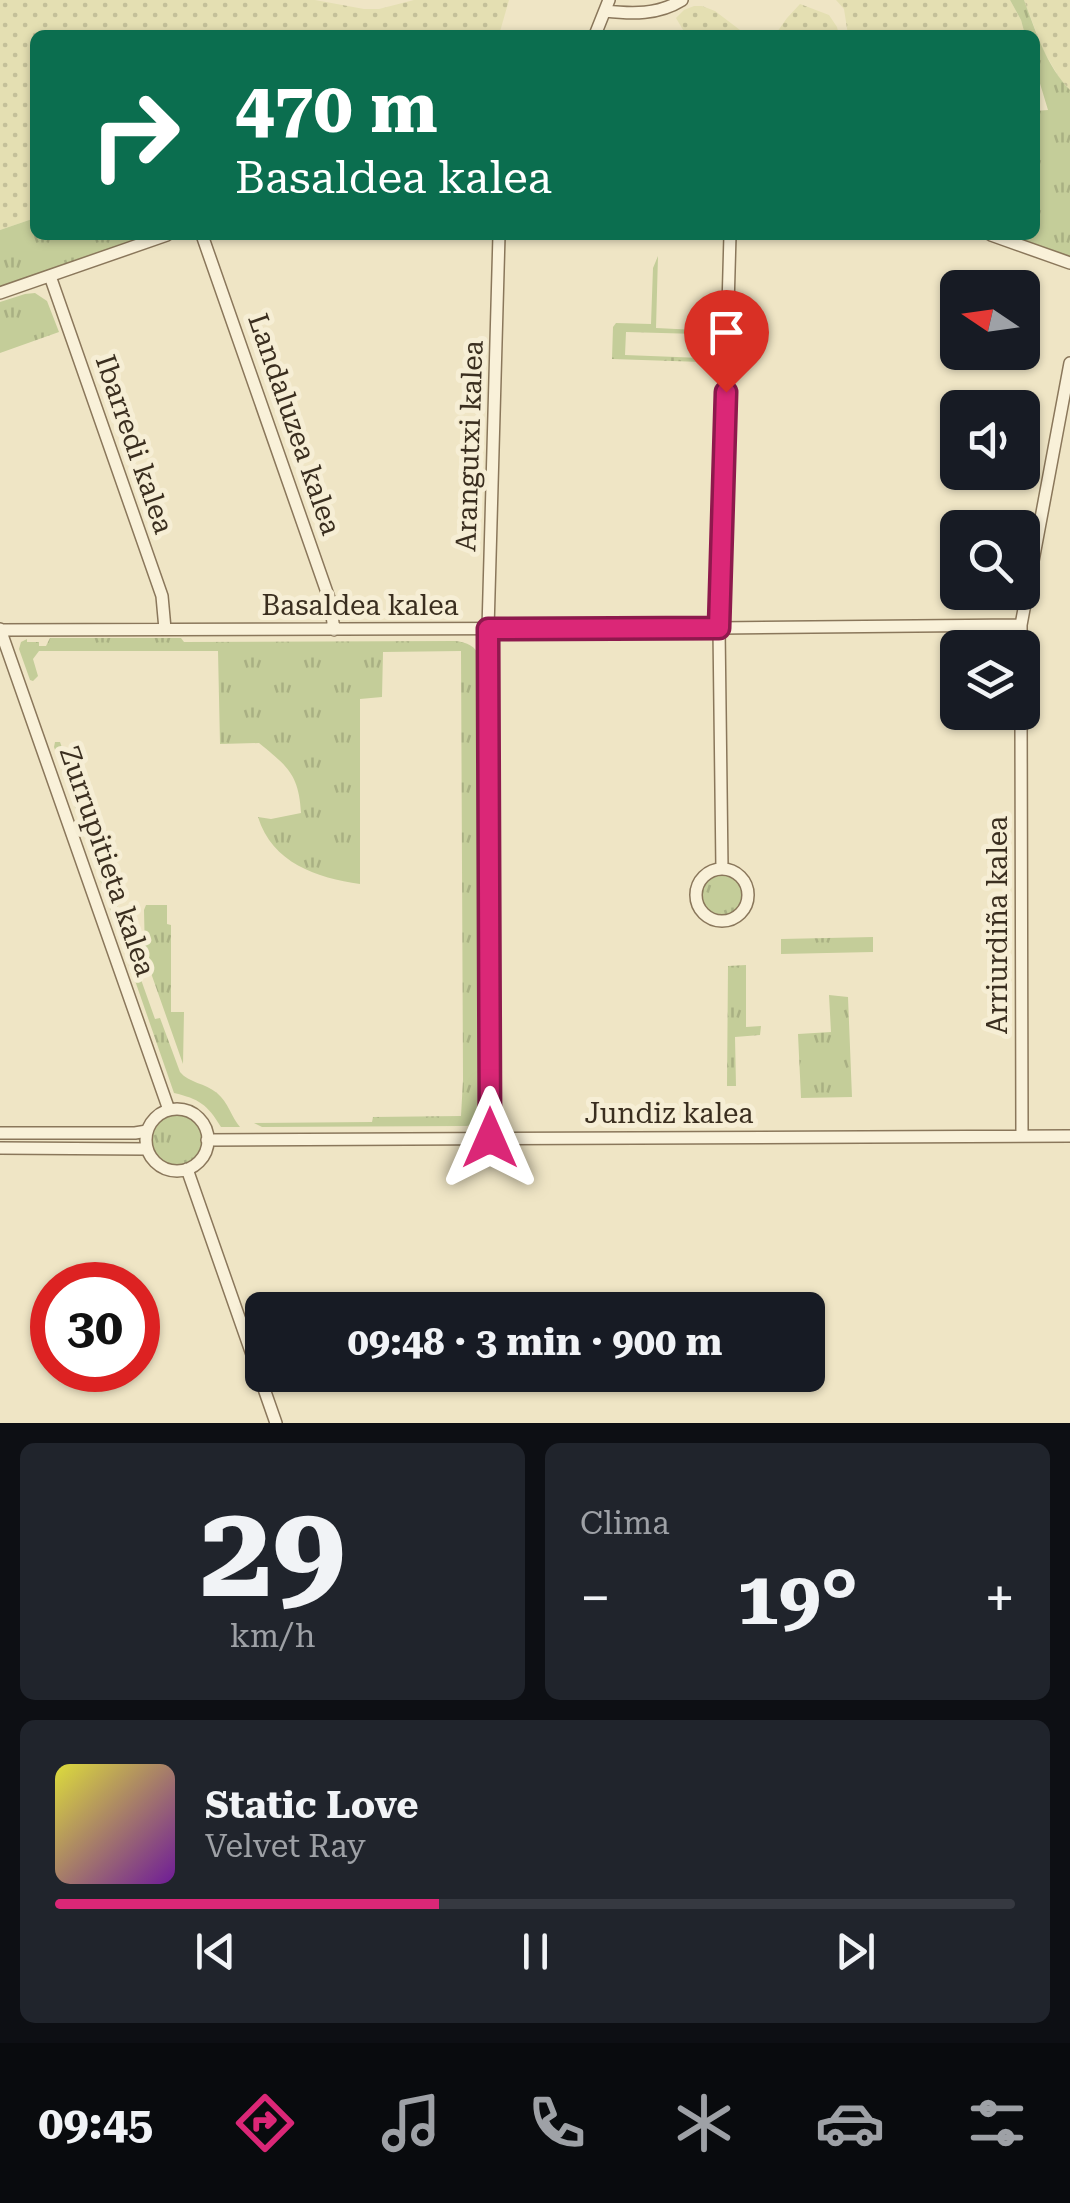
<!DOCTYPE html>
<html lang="es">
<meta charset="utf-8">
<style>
body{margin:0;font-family:"Roboto Serif",serif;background:#20242c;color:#f1f3f6;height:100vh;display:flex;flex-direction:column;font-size:38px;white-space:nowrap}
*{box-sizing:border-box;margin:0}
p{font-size:32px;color:#9ea1a6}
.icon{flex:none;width:55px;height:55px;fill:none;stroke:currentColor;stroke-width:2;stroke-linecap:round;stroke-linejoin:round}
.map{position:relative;height:1423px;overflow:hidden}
.drawer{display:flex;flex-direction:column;gap:20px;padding:20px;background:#0d0f14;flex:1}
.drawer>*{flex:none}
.guide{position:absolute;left:30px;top:30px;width:1010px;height:210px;border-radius:15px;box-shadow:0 2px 8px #0004;background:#0b6e4f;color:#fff;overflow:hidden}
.needle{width:65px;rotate:283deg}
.tools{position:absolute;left:940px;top:270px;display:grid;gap:20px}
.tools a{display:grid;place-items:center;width:100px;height:100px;border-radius:15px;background:#171b24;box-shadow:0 2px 8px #0004;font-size:50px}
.speed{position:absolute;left:30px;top:1262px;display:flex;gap:20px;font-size:50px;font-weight:700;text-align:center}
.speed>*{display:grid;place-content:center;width:130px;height:130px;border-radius:50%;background:#171b24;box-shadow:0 2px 8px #0004;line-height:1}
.speed .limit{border:15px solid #d22;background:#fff;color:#111}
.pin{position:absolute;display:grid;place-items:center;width:85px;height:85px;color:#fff;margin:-102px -42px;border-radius:50% 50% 50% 0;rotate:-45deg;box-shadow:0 0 10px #0007}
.pin .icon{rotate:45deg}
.me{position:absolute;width:110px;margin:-55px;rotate:0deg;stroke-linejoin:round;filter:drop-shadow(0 0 8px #0008)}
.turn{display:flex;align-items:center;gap:35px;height:210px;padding:0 40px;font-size:45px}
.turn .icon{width:130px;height:130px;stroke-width:2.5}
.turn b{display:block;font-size:70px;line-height:85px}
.big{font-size:75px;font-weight:700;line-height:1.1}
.drawer .widget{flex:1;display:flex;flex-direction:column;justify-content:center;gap:15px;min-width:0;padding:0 35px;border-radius:15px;background:#20242c}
.drawer .dial{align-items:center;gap:0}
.dial b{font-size:130px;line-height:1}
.song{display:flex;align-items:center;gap:30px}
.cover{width:120px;height:120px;border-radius:15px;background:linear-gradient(135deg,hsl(60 70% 55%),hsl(280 70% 35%))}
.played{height:10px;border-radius:5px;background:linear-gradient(90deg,#db2777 40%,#363941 40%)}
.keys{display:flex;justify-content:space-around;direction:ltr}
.heat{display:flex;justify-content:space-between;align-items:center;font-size:55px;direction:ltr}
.drawer .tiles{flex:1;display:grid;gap:20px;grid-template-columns:1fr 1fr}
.widget:last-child{grid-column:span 2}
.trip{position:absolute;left:245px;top:1292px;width:580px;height:100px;border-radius:15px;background:#171b24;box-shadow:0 2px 8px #0004;font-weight:700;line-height:100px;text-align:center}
.tab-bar{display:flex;height:160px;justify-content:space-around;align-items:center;background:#090b0e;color:#9ea1a6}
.tab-bar .icon{width:70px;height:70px}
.tab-bar .selected{color:#db2777}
.tab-bar b{font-size:45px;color:#f1f3f6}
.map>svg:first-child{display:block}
</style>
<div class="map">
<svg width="1070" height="1423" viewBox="0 0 1070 1423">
<defs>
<pattern id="farmland-dots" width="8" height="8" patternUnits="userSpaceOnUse" patternTransform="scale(2.5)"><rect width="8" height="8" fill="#e4dfb2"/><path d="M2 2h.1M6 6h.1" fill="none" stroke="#c4c099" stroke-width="1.8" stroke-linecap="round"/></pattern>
<pattern id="grass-tufts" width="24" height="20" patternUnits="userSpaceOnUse" patternTransform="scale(2.5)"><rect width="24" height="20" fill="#c4cd99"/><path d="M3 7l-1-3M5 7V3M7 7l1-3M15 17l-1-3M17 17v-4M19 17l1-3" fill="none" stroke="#a9b083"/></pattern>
</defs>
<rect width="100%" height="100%" fill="#efe5c5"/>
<path fill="url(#farmland-dots)" d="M 0,0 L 315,0 L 364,9 L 379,9 L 414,0 L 509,0 L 499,35 L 35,35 L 35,218 L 0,230 Z
M 836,0 L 1010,0 L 1021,20 L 1025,35 L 848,35 L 844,9 Z
M 1024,0 L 1070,0 L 1070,90 L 1060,79 L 1043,50 Z
M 800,4 L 829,15 L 837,27 L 839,35 L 775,35 L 787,18 Z
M 694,6 L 702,6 L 715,11 L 740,30 L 763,30 L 767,35 L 686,35 L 676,18 L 684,10 Z"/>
<path fill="url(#grass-tufts)" d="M 1010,0 L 1024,0 C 1036,32 1046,65 1070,90 L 1070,259 L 1006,235 L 1035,235 L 1035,111 L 1048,110 L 1035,67 L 1035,35 L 1025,35 L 1021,20 Z
M 35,218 L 35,235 L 154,235 L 0,288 L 0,230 Z
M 658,256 L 656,328 L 697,330 L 697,334 L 626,332 L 625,355 L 702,358 L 702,362 L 612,359 L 613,327 L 616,323 L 651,324 L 653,268 Z
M 35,293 L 47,301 L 59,332 L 0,353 L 0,302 L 25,294 Z
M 50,638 L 181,638 L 184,642 L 455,641 C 467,642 476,646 480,658 L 481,1104 C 481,1115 478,1123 467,1126 L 262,1127 L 254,1123 L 372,1122 L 373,1117 L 461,1116 L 463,1080 L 461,651 L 383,652 L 382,697 L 360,699 L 360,884 C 317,878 272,863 258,817 L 271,819 L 301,813 C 299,774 287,766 259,743 L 220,744 L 218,651 L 39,651 L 33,659 L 38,676 L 33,681 L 30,680 L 19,649 L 21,642 L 27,639 L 27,642 L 39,642 L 39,646 L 46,646 Z
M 55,742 L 60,742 L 117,903 L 122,926 L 155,1019 L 160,1018 L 180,1072 C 189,1083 205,1083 217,1093 C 228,1102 232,1118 240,1127 L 221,1127 C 207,1104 199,1099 174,1093 L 54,747 Z
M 724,873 C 761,888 743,929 706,912 C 698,890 702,880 724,873 Z
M 146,905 L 167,905 L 167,924 L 171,925 L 171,1012 L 184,1012 L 183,1064 L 145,956 L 144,910 Z
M 873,937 L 873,952 L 781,954 L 781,939 Z
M 746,965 L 746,1027 L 761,1026 L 760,1035 L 735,1037 L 736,1086 L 727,1086 L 728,966 Z
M 829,995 L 848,997 L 852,1097 L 801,1098 L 798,1034 L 831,1032 Z
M150 1140a26 26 0 1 1 52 0a26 26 0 1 1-52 0Z"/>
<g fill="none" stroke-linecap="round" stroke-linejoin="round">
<g stroke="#8a775b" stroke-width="14">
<path id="minor" d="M 605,11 C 632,14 658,15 682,0
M 595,35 L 609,0
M 202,235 L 330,601 L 334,630
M 991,235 L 1070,263
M 50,276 L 162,596 L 165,629
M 0,293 L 167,235
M 0,629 L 169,1110
M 0,630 L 719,628 L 1021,625
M 1021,648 L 1021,625 L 1070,363
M 1021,712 L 1022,1136
M696 895a26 26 0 1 1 52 0a26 26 0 1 1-52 0Z
M 722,869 L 719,628 L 730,235
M146 1140a31 31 0 1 1 62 0a31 31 0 1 1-62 0Z
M 0,1133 L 135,1133 L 147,1131
M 490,1139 L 488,629 L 499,235
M 207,1140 L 1070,1136
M 0,1148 L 147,1149
M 187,1169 L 276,1423"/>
</g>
<use href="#minor" stroke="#f9f1d9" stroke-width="11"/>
</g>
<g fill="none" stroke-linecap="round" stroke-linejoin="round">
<g stroke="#8e194d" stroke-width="25">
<path id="route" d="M 490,1138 L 488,629 L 719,628 L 726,392"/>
</g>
<use href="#route" stroke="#db2777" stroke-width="18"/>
</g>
<g text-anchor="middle" stroke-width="10" stroke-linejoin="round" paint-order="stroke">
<g font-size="28" fill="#3a2e1f" stroke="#f6eed5">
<text transform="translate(295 424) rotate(71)" y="10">Landaluzea kalea</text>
<text transform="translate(135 444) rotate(71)" y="10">Ibarredi kalea</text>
<text transform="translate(469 446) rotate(-88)" y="10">Arangutxi kalea</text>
<text x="360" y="615">Basaldea kalea</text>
<text transform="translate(108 861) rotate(71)" y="10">Zurrupitieta kalea</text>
<text transform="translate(997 925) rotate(-90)" y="10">Arriurdiña kalea</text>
<text x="669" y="1123">Jundiz kalea</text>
</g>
</g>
</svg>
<div class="tools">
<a><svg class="needle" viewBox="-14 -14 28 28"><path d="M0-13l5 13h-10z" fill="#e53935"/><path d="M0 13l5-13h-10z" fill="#9ea1a6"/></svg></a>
<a><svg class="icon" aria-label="sound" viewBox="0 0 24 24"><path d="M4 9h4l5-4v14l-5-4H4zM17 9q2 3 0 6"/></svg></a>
<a><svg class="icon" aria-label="search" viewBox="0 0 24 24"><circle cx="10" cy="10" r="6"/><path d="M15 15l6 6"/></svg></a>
<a><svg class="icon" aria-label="layers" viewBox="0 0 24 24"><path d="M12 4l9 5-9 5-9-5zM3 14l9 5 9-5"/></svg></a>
</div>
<div class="speed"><div class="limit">30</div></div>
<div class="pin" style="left:726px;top:392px;background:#d93025"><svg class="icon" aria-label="arrive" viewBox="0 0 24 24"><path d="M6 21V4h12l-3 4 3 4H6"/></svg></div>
<svg class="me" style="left:490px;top:1138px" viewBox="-20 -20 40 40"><path d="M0-17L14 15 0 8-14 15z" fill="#db2777" stroke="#fff" stroke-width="4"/></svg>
<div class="trip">09:48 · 3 min · 900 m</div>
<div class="guide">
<div class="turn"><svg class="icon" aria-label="right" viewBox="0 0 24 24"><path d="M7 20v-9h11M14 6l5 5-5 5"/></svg><div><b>470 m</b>Basaldea kalea</div></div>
</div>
</div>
<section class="drawer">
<div class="tiles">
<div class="widget dial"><b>29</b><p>km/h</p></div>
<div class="widget"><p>Clima</p>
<div class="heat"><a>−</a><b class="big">19°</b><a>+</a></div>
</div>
<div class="widget">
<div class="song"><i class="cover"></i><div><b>Static Love</b><p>Velvet Ray</p></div></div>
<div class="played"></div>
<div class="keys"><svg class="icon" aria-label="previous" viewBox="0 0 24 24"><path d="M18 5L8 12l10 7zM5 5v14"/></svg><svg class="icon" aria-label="pause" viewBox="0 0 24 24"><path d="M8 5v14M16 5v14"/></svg><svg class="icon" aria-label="next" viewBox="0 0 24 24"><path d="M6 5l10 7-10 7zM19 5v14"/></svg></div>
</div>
</div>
</section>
<nav class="tab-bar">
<b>09:45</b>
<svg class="icon selected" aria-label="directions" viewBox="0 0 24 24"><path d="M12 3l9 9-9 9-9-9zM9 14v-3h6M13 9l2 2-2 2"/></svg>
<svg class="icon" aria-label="music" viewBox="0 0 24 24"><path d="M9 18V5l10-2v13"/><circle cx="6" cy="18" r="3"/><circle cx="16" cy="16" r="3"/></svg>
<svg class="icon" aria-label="phone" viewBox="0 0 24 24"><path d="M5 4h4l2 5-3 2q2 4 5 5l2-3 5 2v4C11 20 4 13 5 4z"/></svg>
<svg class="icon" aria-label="climate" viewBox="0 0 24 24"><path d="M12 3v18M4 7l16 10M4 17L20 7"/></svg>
<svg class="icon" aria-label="car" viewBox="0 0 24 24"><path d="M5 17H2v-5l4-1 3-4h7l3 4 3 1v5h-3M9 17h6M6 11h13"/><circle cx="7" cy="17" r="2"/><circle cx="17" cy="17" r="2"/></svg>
<svg class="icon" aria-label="filters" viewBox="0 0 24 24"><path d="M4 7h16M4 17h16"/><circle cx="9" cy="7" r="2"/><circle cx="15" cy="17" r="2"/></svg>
</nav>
